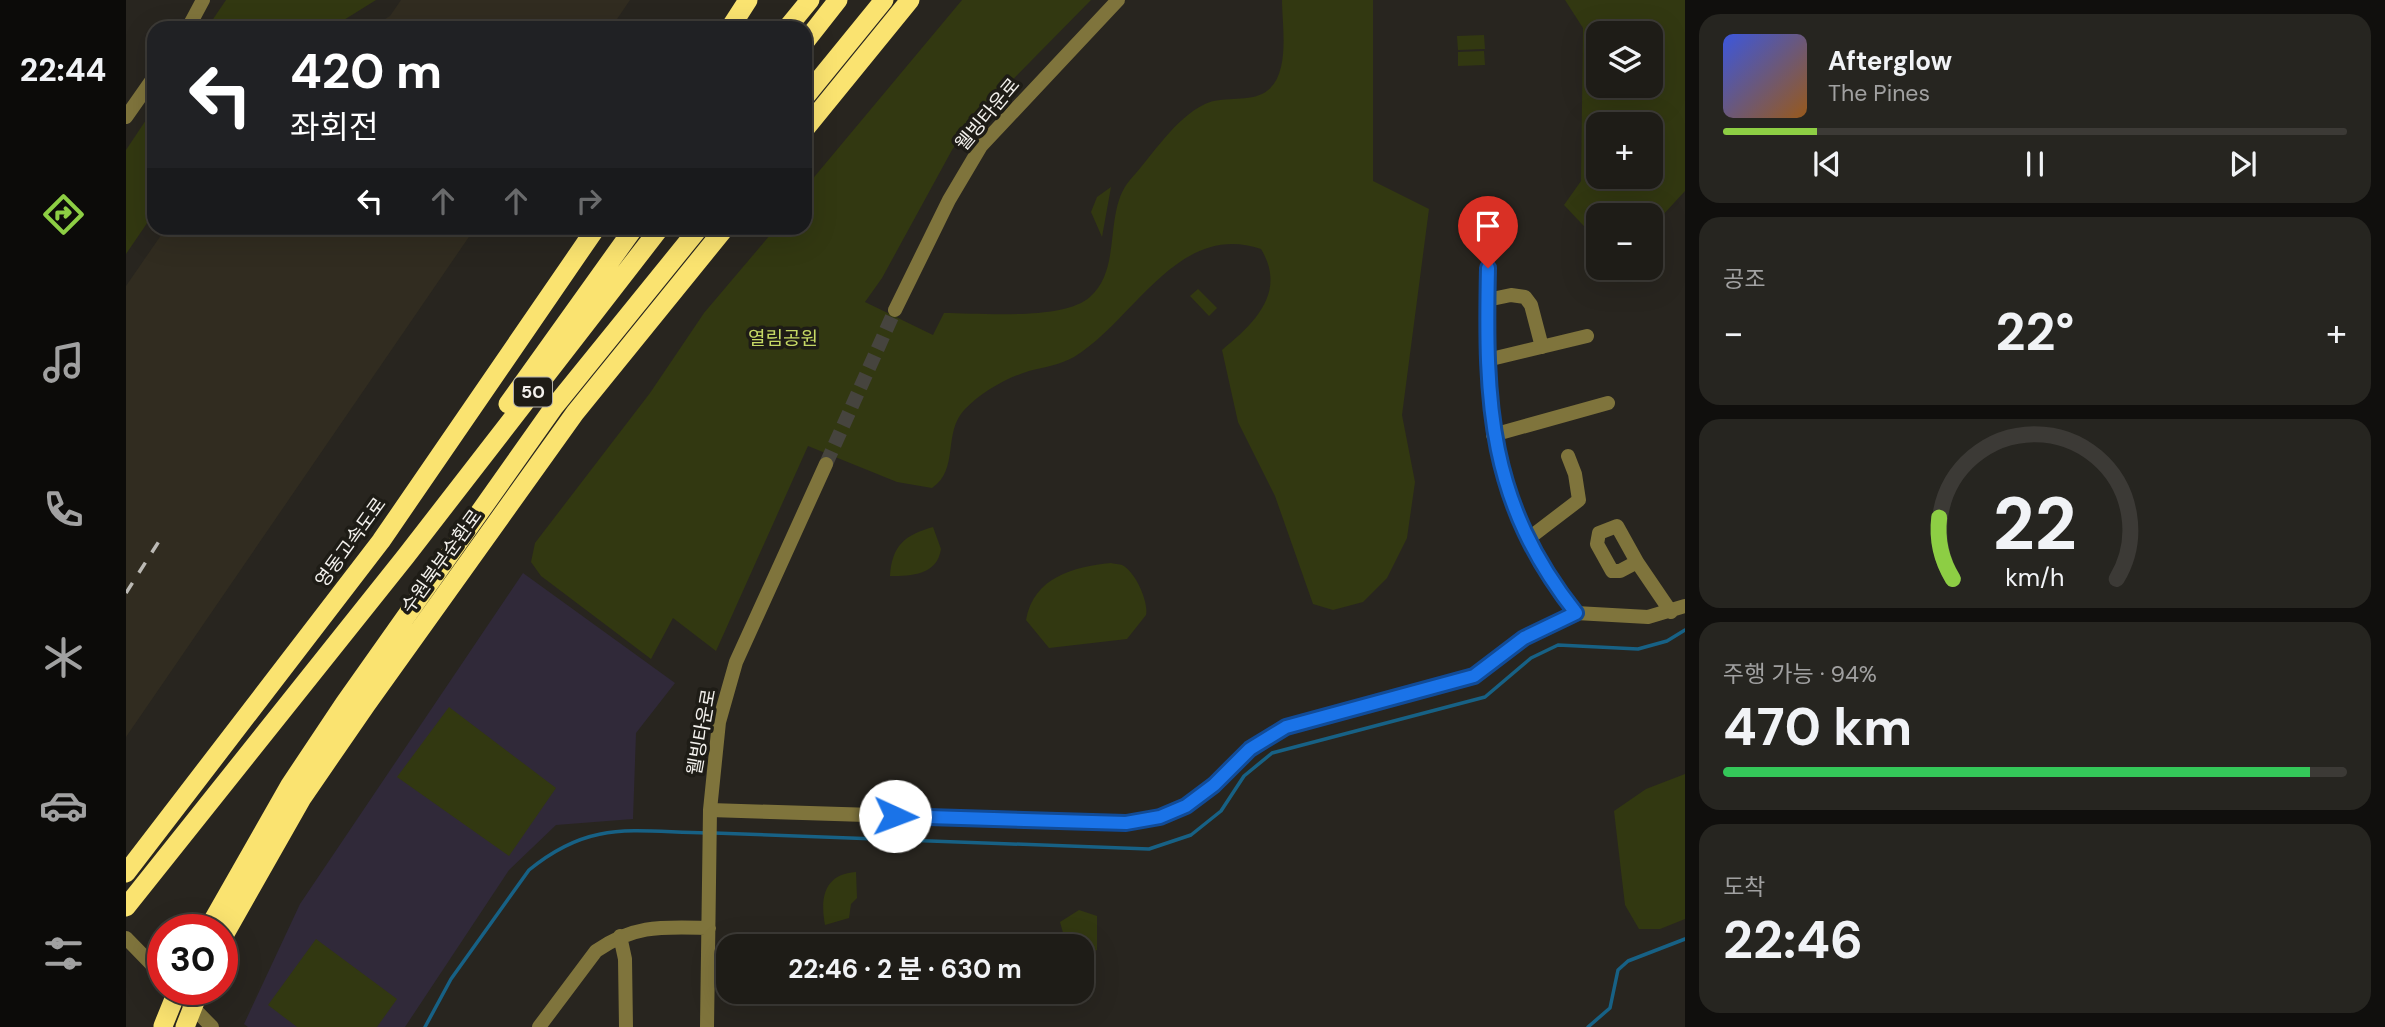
<!DOCTYPE html>
<html lang="ko">
<meta charset="utf-8">
<style>
body{margin:0;font-family:"DM Sans","Noto Sans KR",sans-serif;background:#262520;color:#f1f3f6;height:100vh;display:flex;flex-direction:column;font-size:26px;white-space:nowrap}
*{box-sizing:border-box;margin:0}
p{font-size:23px;color:#a1a1a1}
.icon{flex:none;width:38px;height:38px;fill:none;stroke:currentColor;stroke-width:2;stroke-linecap:round;stroke-linejoin:round}
.map{position:relative;flex:1;overflow:hidden}
.drawer{display:flex;flex-direction:column;gap:14px;padding:14px;background:#100f0d;width:700px}
.drawer>*{flex:none}
.guide{position:absolute;left:21px;top:21px;width:665px;height:214px;border-radius:21px;box-shadow:0 7px 28px #0002,0 0 0 2px #3c3a36;background:#202124;color:#fff;overflow:hidden}
.tools{position:absolute;left:1460px;top:21px;display:grid;gap:14px}
.tools a{display:grid;place-items:center;width:77px;height:77px;border-radius:14px;background:#1e1c17;box-shadow:0 7px 28px #0002,0 0 0 2px #3c3a36;font-size:35px}
.speed{position:absolute;left:21px;top:914px;display:flex;gap:14px;font-size:35px;font-weight:700;text-align:center}
.speed>*{display:grid;place-content:center;width:91px;height:91px;border-radius:50%;background:#1e1c17;box-shadow:0 7px 28px #0002,0 0 0 2px #3c3a36;line-height:1}
.speed .limit{border:10px solid #d22;background:#fff;color:#111}
.pin{position:absolute;display:grid;place-items:center;width:60px;height:60px;color:#fff;margin:-72px -30px;border-radius:50% 50% 50% 0;rotate:-45deg;box-shadow:0 0 7px #0007}
.pin .icon{rotate:45deg}
.me{position:absolute;width:77px;margin:-38px;rotate:92deg;stroke-linejoin:round;filter:drop-shadow(0 0 5px #0008)}
.turn{display:flex;align-items:center;gap:24px;height:147px;padding:0 28px;font-size:32px}
.turn .icon{width:91px;height:91px;stroke-width:2.5}
.turn b{display:block;font-size:49px;line-height:60px}
.lanes{display:flex;align-items:center;height:66px;padding:0 28px;background:#0003;justify-content:center;gap:35px;direction:ltr}
.lanes .off{opacity:.35}
.big{font-size:52px;font-weight:700;line-height:1.1}
.drawer .tile{flex:1;display:flex;flex-direction:column;justify-content:center;gap:10px;min-width:0;padding:0 24px;border-radius:21px;background:#262520}
.drawer .dial{align-items:center;gap:0}
.dial svg{height:182px;overflow:visible;fill:none;stroke:#3c3a36;stroke-width:7;stroke-linecap:round;text-anchor:middle}
.dial text{fill:#f1f3f6;stroke:none}
.song{display:flex;align-items:center;gap:21px}
.cover{width:84px;height:84px;border-radius:10px;background:linear-gradient(135deg,hsl(230 70% 55%),hsl(30 70% 35%))}
.played{height:7px;border-radius:4px;background:linear-gradient(90deg,#8dce44 15%,#3c3a36 15%)}
.keys{display:flex;justify-content:space-around;direction:ltr}
.heat{display:flex;justify-content:space-between;align-items:center;font-size:38px;direction:ltr}
.charge{height:10px;border-radius:5px;background:linear-gradient(90deg,#34c759 94%,#3c3a36 0)}
.trip{position:absolute;left:590px;top:934px;width:378px;height:70px;border-radius:21px;background:#1e1c17;box-shadow:0 7px 28px #0002,0 0 0 2px #3c3a36;font-weight:700;line-height:70px;text-align:center}
main{display:flex;flex:1;min-height:0}
.tabs{display:flex;flex-direction:column;width:126px;justify-content:space-around;align-items:center;background:#0c0b09;color:#a1a1a1}
.tabs .icon{width:49px;height:49px}
.tabs .on{color:#8dce44}
.tabs b{font-size:32px;color:#f1f3f6}
.map>svg:first-child{display:block}
</style>
<main>
<nav class="tabs">
<b>22:44</b>
<svg class="icon on" aria-label="directions" viewBox="0 0 24 24"><path d="M12 3l9 9-9 9-9-9zM9 14v-3h6M13 9l2 2-2 2"/></svg>
<svg class="icon" aria-label="music" viewBox="0 0 24 24"><path d="M9 18V5l10-2v13"/><circle cx="6" cy="18" r="3"/><circle cx="16" cy="16" r="3"/></svg>
<svg class="icon" aria-label="phone" viewBox="0 0 24 24"><path d="M5 4h4l2 5-3 2q2 4 5 5l2-3 5 2v4C11 20 4 13 5 4z"/></svg>
<svg class="icon" aria-label="climate" viewBox="0 0 24 24"><path d="M12 3v18M4 7l16 10M4 17L20 7"/></svg>
<svg class="icon" aria-label="car" viewBox="0 0 24 24"><path d="M5 17H2v-5l4-1 3-4h7l3 4 3 1v5h-3M9 17h6M6 11h13"/><circle cx="7" cy="17" r="2"/><circle cx="17" cy="17" r="2"/></svg>
<svg class="icon" aria-label="filters" viewBox="0 0 24 24"><path d="M4 7h16M4 17h16"/><circle cx="9" cy="7" r="2"/><circle cx="15" cy="17" r="2"/></svg>
</nav>
<div class="map">
<svg width="1559" height="1027" viewBox="0 0 1559 1027">
<rect width="100%" height="100%" fill="#28251f"/>
<path fill="#312c20" d="M 275,0 L 504,0 L 485,28 L 244,28 L 264,16 Z
M 40,228 L 349,228 L 0,737 L 0,286 Z"/>
<path fill="#302939" d="M 397,573 L 549,683 L 510,733 L 507,819 L 430,825 L 383,870 L 279,1027 L 122,1027 L 118,1024 L 174,904 Z"/>
<path fill="#323811" fill-rule="evenodd" d="M 100,0 L 250,0 L 205,28 L 81,28 Z
M 836,0 L 965,0 L 848,119 L 826,150 L 756,278 L 739,302 L 807,335 L 818,313 C 853,313 937,321 964,297 C 997,268 977,211 1004,180 C 1026,156 1049,118 1079,104 C 1096,96 1119,102 1136,94 C 1166,79 1156,27 1156,0 L 1247,0 L 1247,181 L 1303,209 L 1276,415 L 1289,482 L 1281,538 L 1261,578 L 1237,602 L 1207,610 L 1187,604 L 1149,496 L 1112,422 L 1096,350 C 1129,323 1161,292 1135,249 C 1051,221 1008,321 948,357 C 933,365 919,367 903,371 C 880,378 856,392 839,409 C 816,433 834,469 806,488 L 771,482 L 682,446 L 590,651 L 547,618 L 525,659 L 415,576 L 405,562 L 409,543 L 524,393 L 578,313 L 650,228 L 679,228 L 679,188 Z
M 1439,0 L 1559,0 L 1559,191 L 1524,229 L 1524,215 L 1472,215 L 1472,241 L 1438,205 L 1455,181 L 1457,28 ZM 1472,33 L 1524,33 L 1524,86 L 1472,86 ZM 1472,124 L 1524,124 L 1524,177 L 1472,177 Z
M 1358,35 L 1359,49 L 1332,50 L 1331,36 Z
M 1358,51 L 1359,65 L 1332,66 L 1332,52 Z
M 28,108 L 28,213 L 0,254 L 0,150 Z
M 985,187 L 976,237 L 965,212 L 971,197 Z
M 1072,289 L 1091,308 L 1083,316 L 1064,296 Z
M 807,527 L 815,549 C 811,575 786,576 764,576 C 766,545 779,535 807,527 Z
M 985,563 C 986,564 995,564 996,565 C 1009,571 1023,602 1020,615 L 1001,639 L 923,648 L 900,620 C 908,577 947,567 985,563 Z
M 323,707 L 430,788 L 383,856 L 271,777 Z
M 1559,774 L 1559,919 L 1534,929 L 1513,929 L 1499,905 L 1488,811 L 1520,789 Z
M 730,872 L 731,898 L 725,904 L 723,918 L 699,925 C 694,898 698,874 730,872 Z
M 953,910 L 971,916 L 971,950 L 956,955 L 956,947 L 941,947 L 934,922 Z
M 190,939 L 271,999 L 251,1027 L 171,1027 L 142,1005 Z"/>
<g fill="none" stroke-linecap="round" stroke-linejoin="round">
<path stroke="#176185" stroke-width="3.5" d="M 588,833 L 1023,849 L 1065,835 L 1095,811 L 1118,776 L 1146,753 L 1359,697 L 1405,658 L 1432,645 L 1512,649 L 1541,641 L 1559,630
M 299,1027 L 325,979 L 403,870 C 465,819 507,832 581,833
M 1462,1027 L 1484,1008 L 1492,970 L 1502,961 L 1559,939"/>
<path stroke="#46443e" stroke-width="14" stroke-dasharray="14 7" stroke-linecap="butt" d="M 700,464 L 769,310"/>
<path stroke="#7f743c" stroke-width="14" d="M 62,28 L 77,0
M 0,117 L 28,77
M 1362,268 C 1359,403 1362,502 1450,613
M 1361,300 L 1385,295 L 1399,297 L 1405,305 L 1416,347
M 769,310 L 823,200 L 855,146 L 992,0
M 1361,360 L 1461,336
M 1367,435 L 1482,403
M 1402,539 L 1453,500 L 1449,474 L 1442,456
M 1511,562 L 1494,571 L 1486,571 L 1471,544 L 1473,533 L 1491,526 L 1511,562 L 1545,612
M 584,810 L 1000,823 L 1034,817 L 1060,805 L 1088,785 L 1124,749 L 1160,727 L 1348,676 L 1398,638 L 1450,613 L 1522,617 L 1559,606
M 494,936 L 499,959 L 500,1027
M 0,938 L 37,976
M 49,989 L 86,1027
M 413,1027 L 470,951 C 509,924 537,927 583,928
M 581,1027 L 584,810 L 593,722 L 610,662 L 700,464"/>
<path stroke="#fae370" stroke-width="19" d="M 604,28 L 622,0
M 661,28 L 684,0
M 679,42 L 712,0
M 679,97 L 758,0
M 679,129 L 784,0
M 382,404 L 508,228
M 0,873 L 255,541 L 470,228
M 0,907 L 280,556 L 534,228
M 82,929 L 164,785 L 218,704 L 428,407 L 573,228
M 96,939 L 176,798 L 240,705 L 449,413 L 599,228"/>
<path stroke="#bbb9b4" stroke-width="3.5" stroke-dasharray="12 12" stroke-linecap="butt" d="M 0,593 L 37,535"/>
<path stroke="#fae370" stroke-width="19" d="M 37,1026 L 52,989
M 59,1027 L 74,989"/>
</g>
<g fill="none" stroke-linecap="round" stroke-linejoin="round">
<g stroke="#114b97" stroke-width="18">
<path id="route" d="M 769,816 L 1000,823 L 1034,817 L 1060,806 L 1088,785 L 1124,749 L 1160,727 L 1348,676 L 1398,638 L 1450,613 C 1362,502 1359,403 1362,268"/>
</g>
<use href="#route" stroke="#1a73e8" stroke-width="12"/>
</g>
<g text-anchor="middle" stroke-width="7" stroke-linejoin="round" paint-order="stroke">
<rect fill="#1e1c16" stroke="#b3b1ac" stroke-width="2" x="388" y="377.5" width="38" height="29" rx="5"/>
<g font-size="18" font-weight="bold" fill="#f3f1ed">
<text x="407" y="398">50</text>
</g>
<g font-size="19" fill="#f3f1ed" stroke="#1e1c16">
<text transform="translate(861 114) rotate(-50)" y="7">웰빙타운로</text>
<text transform="translate(224 542) rotate(-54)" y="7">영동고속도로</text>
<text transform="translate(315 561) rotate(-54)" y="7">수원북부순환로</text>
<text transform="translate(575 732) rotate(-80)" y="7">웰빙타운로</text>
</g>
<g font-size="19" fill="#c6d965" stroke="#1e1c16">
<text x="657" y="345">열림공원</text>
</g>
</g>
</svg>
<div class="tools">
<a><svg class="icon" aria-label="layers" viewBox="0 0 24 24"><path d="M12 4l9 5-9 5-9-5zM3 14l9 5 9-5"/></svg></a>
<a>+</a>
<a>−</a>
</div>
<div class="speed"><div class="limit">30</div></div>
<div class="pin" style="left:1362px;top:268px;background:#d93025"><svg class="icon" aria-label="arrive" viewBox="0 0 24 24"><path d="M6 21V4h12l-3 4 3 4H6"/></svg></div>
<svg class="me" style="left:769px;top:816px" viewBox="-20 -20 40 40"><circle r="19" fill="#fff"/><path d="M0-13L10 11 0 6-10 11z" fill="#1a73e8"/></svg>
<div class="trip">22:46 · 2 분 · 630 m</div>
<div class="guide">
<div class="turn"><svg class="icon" aria-label="left" viewBox="0 0 24 24"><path d="M17 20v-9H6M10 6l-5 5 5 5"/></svg><div><b>420 m</b>좌회전</div></div>
<div class="lanes"><svg class="icon" aria-label="left" viewBox="0 0 24 24"><path d="M17 20v-9H6M10 6l-5 5 5 5"/></svg><svg class="icon off" aria-label="ahead" viewBox="0 0 24 24"><path d="M12 20V5M6 11l6-6 6 6"/></svg><svg class="icon off" aria-label="ahead" viewBox="0 0 24 24"><path d="M12 20V5M6 11l6-6 6 6"/></svg><svg class="icon off" aria-label="right" viewBox="0 0 24 24"><path d="M7 20v-9h11M14 6l5 5-5 5"/></svg></div>
</div>
</div>
<section class="drawer">
<div class="tile">
<div class="song"><i class="cover"></i><div><b>Afterglow</b><p>The Pines</p></div></div>
<div class="played"></div>
<div class="keys"><svg class="icon" aria-label="previous" viewBox="0 0 24 24"><path d="M18 5L8 12l10 7zM5 5v14"/></svg><svg class="icon" aria-label="pause" viewBox="0 0 24 24"><path d="M8 5v14M16 5v14"/></svg><svg class="icon" aria-label="next" viewBox="0 0 24 24"><path d="M6 5l10 7-10 7zM19 5v14"/></svg></div>
</div>
<div class="tile"><p>공조</p>
<div class="heat"><a>−</a><b class="big">22°</b><a>+</a></div>
</div>
<div class="tile dial"><svg viewBox="0 0 100 80">
<path d="M14 69A42 42 0 1 1 86 69"/>
<path d="M14 69A42 42 0 0 1 8 42" stroke="#8dce44"/>
<text x="50" y="56" font-size="32" font-weight="700">22</text>
<text x="50" y="72" font-size="11">km/h</text>
</svg></div>
<div class="tile"><p>주행 가능 · 94%</p><b class="big">470 km</b><div class="charge"></div></div>
<div class="tile"><p>도착</p><b class="big">22:46</b></div>
</section>
</main>
